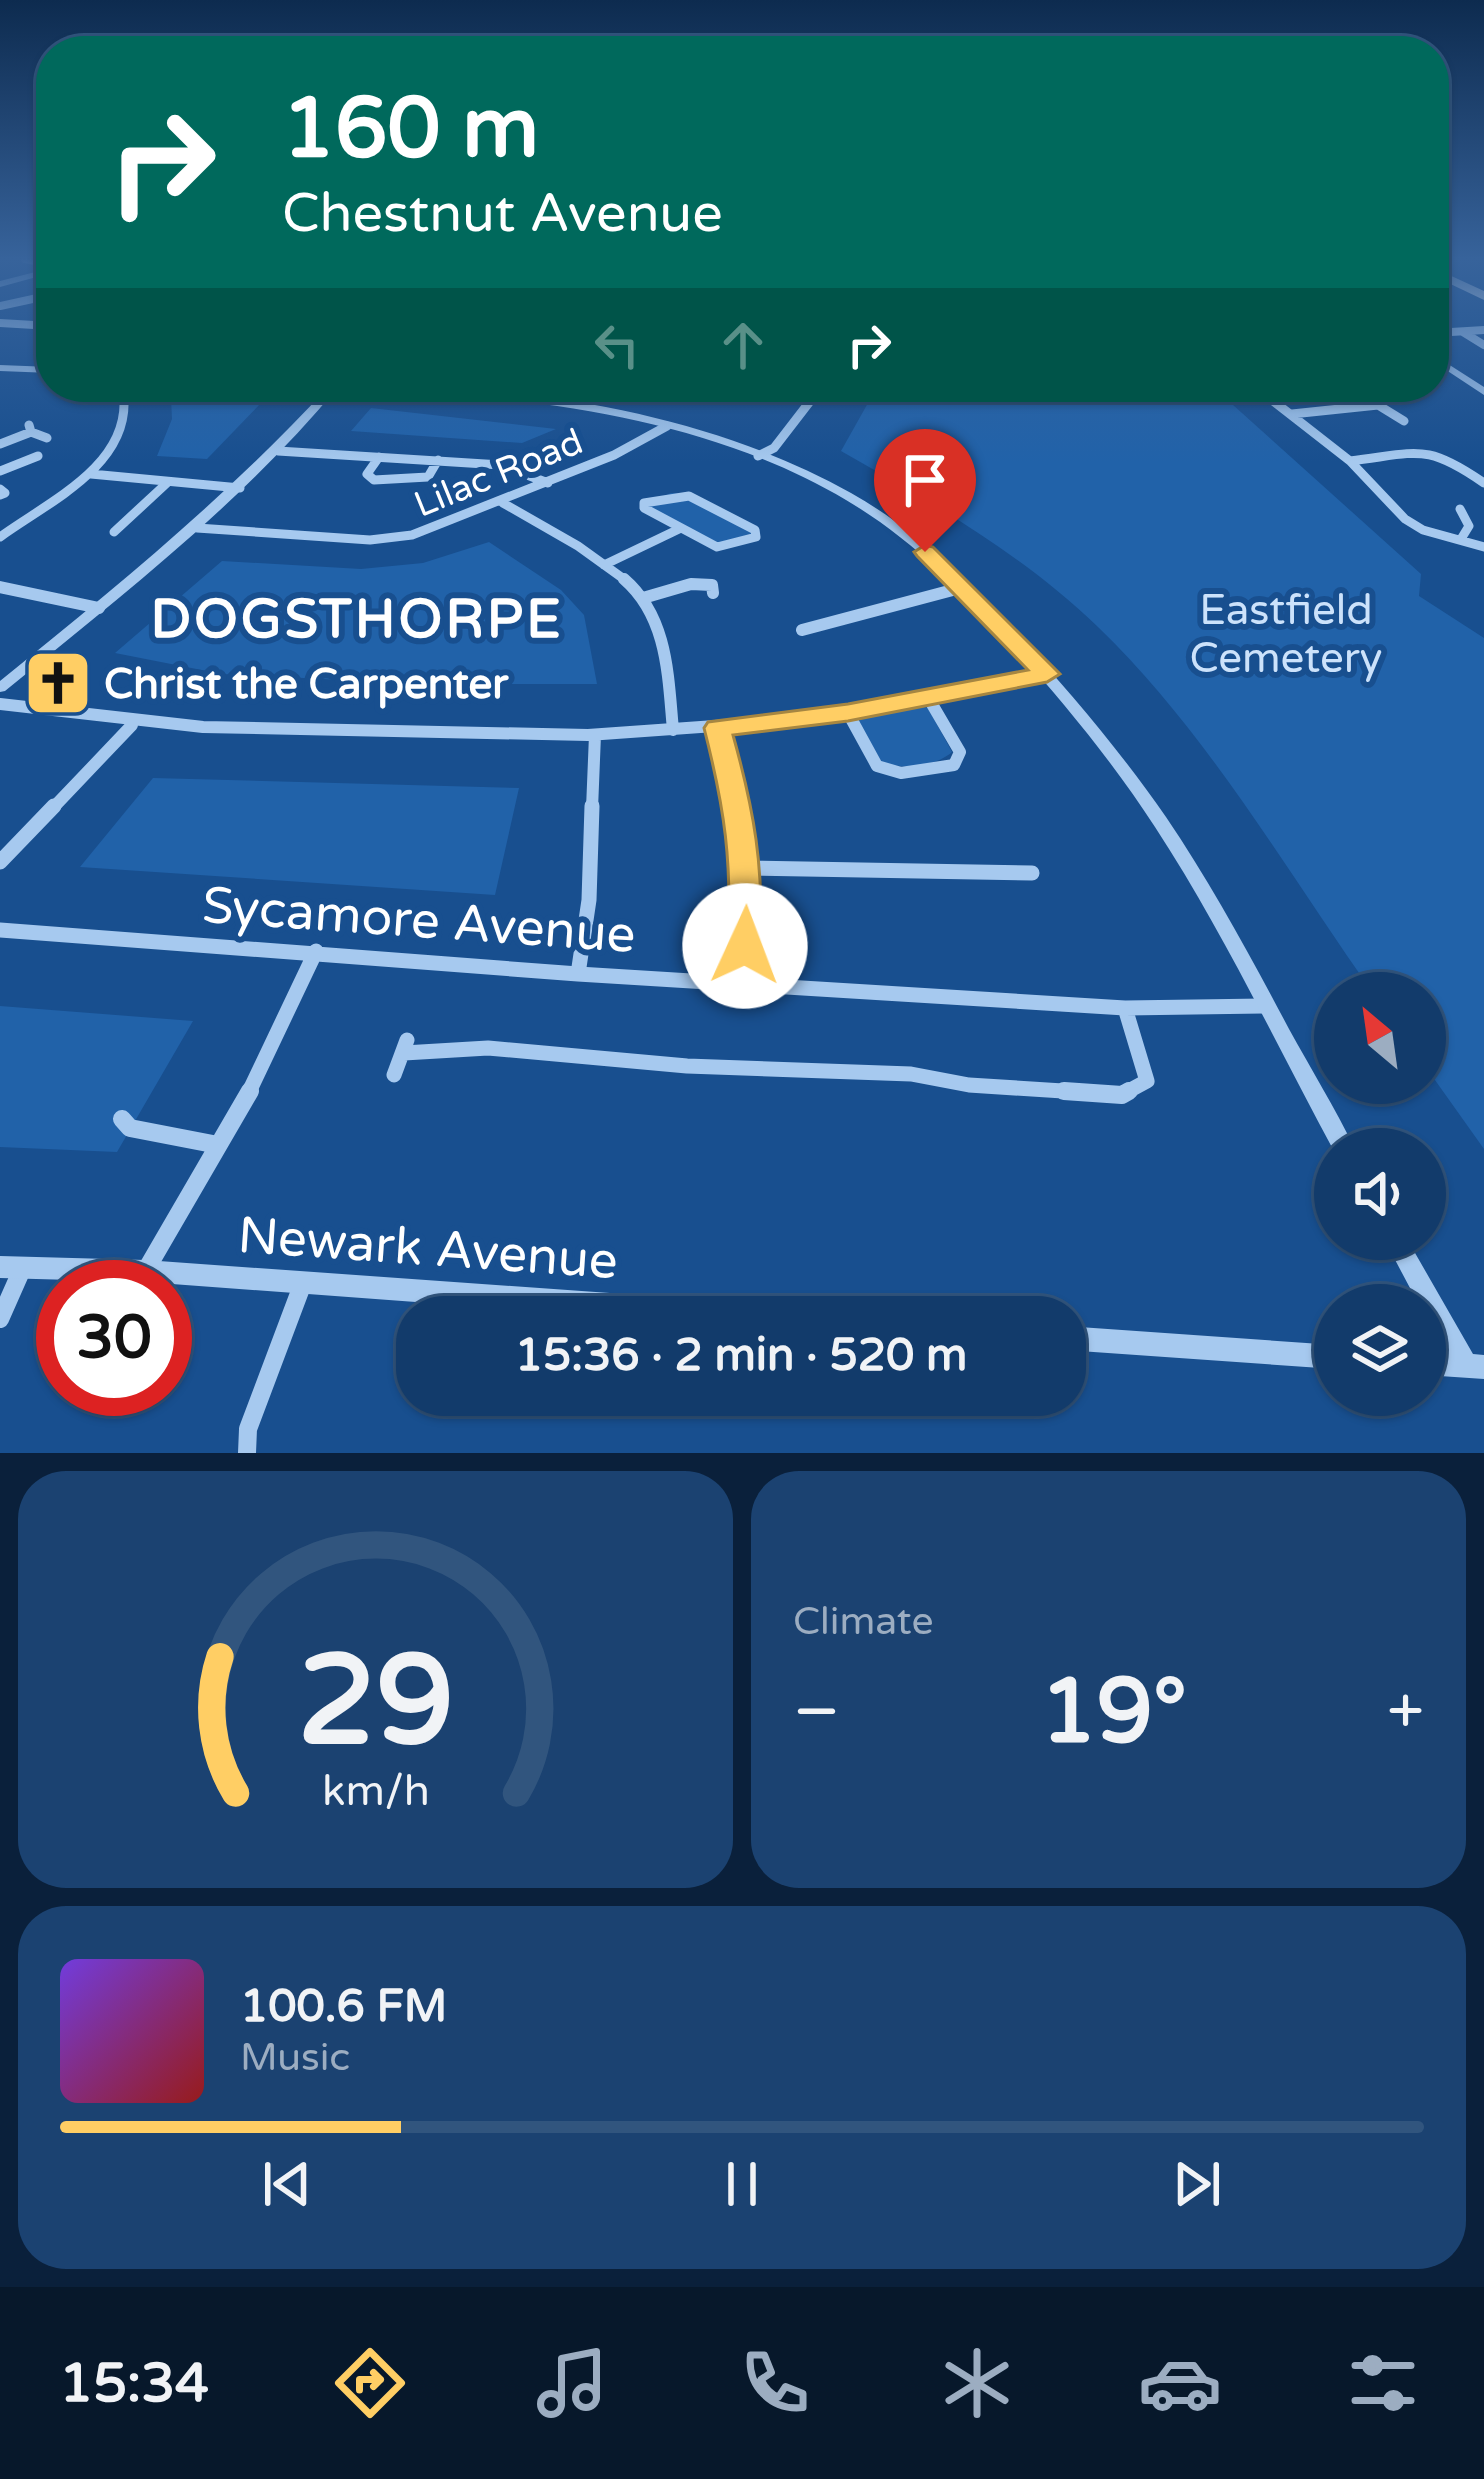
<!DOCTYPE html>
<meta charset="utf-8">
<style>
body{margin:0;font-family:"Varela Round",sans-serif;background:#1b4271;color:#f1f3f6;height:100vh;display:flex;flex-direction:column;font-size:45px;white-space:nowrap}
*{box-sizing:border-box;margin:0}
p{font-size:39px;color:#9cadc1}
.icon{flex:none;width:66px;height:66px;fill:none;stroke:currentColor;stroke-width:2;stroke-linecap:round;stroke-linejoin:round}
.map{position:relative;height:1453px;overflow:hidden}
.drawer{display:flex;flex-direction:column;gap:18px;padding:18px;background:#0a203b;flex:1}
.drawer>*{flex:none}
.top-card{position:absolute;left:36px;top:36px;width:1413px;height:366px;border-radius:48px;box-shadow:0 3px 9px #0004,0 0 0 3px #31557e;background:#00695c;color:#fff;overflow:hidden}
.needle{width:78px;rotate:331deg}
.controls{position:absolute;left:1314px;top:972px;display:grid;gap:24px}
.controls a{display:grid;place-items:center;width:132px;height:132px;border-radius:50%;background:#123b6b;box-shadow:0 3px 9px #0004,0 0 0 3px #31557e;font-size:60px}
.speed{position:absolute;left:36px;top:1260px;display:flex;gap:24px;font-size:60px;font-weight:700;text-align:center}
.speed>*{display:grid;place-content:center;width:156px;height:156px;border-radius:50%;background:#123b6b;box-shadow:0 3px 9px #0004,0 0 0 3px #31557e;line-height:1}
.speed .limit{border:18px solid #d22;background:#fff;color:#111}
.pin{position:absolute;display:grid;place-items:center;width:102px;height:102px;color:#fff;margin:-123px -51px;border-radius:50% 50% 50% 0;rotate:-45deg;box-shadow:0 0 12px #0007}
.pin .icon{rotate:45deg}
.me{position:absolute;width:132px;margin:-66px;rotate:2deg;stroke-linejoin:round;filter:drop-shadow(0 0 9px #0008)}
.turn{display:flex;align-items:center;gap:42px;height:252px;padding:0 48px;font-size:54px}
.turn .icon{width:156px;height:156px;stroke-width:2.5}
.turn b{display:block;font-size:84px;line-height:102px}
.lanes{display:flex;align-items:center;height:114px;padding:0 48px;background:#0003;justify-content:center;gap:60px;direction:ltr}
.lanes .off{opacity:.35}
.big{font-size:90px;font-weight:700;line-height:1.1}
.drawer .widget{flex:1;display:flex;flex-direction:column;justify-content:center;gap:18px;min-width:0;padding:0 42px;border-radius:48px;background:#1b4271}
.drawer .dial{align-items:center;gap:0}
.dial svg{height:312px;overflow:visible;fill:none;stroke:#31557e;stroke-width:7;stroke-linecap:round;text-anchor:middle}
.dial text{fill:#f1f3f6;stroke:none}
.song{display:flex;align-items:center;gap:36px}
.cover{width:144px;height:144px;border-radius:18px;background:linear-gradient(135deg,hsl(260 70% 55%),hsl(0 70% 35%))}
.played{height:12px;border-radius:6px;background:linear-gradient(90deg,#ffce64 25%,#31557e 25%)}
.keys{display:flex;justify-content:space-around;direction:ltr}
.heat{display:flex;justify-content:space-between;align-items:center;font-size:66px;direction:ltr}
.drawer .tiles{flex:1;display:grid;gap:18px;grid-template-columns:1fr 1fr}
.widget:last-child{grid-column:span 2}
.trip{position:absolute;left:396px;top:1296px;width:690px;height:120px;border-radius:48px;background:#123b6b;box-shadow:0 3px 9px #0004,0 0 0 3px #31557e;font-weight:700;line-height:120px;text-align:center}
.tab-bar{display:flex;height:192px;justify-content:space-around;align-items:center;background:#07182b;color:#9cadc1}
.tab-bar .icon{width:84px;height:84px}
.tab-bar .selected{color:#ffce64}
.tab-bar b{font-size:54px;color:#f1f3f6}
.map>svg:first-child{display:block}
</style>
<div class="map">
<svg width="1484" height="1453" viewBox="0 0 1484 1453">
<rect width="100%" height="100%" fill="#184f8f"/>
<path fill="#2162a9" d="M 877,387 L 1213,387 L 1421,574 L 1419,596 L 1484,638 L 1484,1149 L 1425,1066 L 1425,993 L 1373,993 C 1286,870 1207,732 1098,627 C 1022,554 931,502 841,451 Z
M 171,398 L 261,403 L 207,459 L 157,456 L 172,419 Z
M 371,408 L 556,429 L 522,443 L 351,431 Z
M 671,493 L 682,493 L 751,531 L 752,537 L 729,548 L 647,508 L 647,503 Z
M 489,542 L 561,590 L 584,615 L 597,684 L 421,684 L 222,674 L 115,653 L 222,561 L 361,569 L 423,563 Z
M 913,705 L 928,708 L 952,752 C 935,767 904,769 882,763 L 858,721 L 860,716 Z
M 153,778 L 519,788 L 495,895 L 80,867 Z
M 0,1006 L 193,1021 L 117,1152 L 0,1147 Z"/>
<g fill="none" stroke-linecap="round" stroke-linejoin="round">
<path stroke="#a6c9ef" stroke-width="8" d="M 25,259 L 51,264
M 0,306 L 51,295
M 0,323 L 51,326
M 1451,332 L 1484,330
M 1463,332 L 1484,345
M 123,387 L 124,403
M 1256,387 L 1276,403
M 1367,389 L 1379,403
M 808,403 L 820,387"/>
<path stroke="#a6c9ef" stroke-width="9" d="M 1272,400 L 1350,461 L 1405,519 L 1423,530 L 1484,547
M 1378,405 L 1380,400
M 1292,414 L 1378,405 L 1404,421
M 29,425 L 31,432 L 47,438
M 0,444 L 31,432
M 278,451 L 501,465 L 548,483
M 758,456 L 774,448 L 811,400
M 379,457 L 367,474 L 374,480 L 428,477 L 438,460
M 1350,461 C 1418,453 1425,442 1484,483
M 0,471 L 38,456
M 91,474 L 240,488
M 0,489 L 5,493 L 0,495
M 689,496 L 755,530 L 756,537 L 717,547 L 644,508 L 644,503 Z
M 503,503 L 578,546 L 628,582
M 1460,509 L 1469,526 L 1461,539
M 197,528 L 370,540 L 412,535 L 614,455 L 667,426
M 114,532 L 168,482
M 0,537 C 48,502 127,467 124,400
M 604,565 L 679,529"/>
<path stroke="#a6c9ef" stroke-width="12" d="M 624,579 C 668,617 668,676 673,730
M 0,587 L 99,608
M 643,598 L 691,584 L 712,585 L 713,593
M 802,630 L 964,587
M 0,704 L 203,727 L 588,735 L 786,721 L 1047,674
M 848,713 L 877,766 L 901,773 L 954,765 L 960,752 L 929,699
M 718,728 L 737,809
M 52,809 L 132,725
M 592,809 L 595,735"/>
<path stroke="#a6c9ef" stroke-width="15" d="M 736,806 L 745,885 L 744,985
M 0,862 L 54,806
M 747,868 L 1032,873
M 0,930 L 578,974 L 1125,1008 L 1263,1006
M 578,974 L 589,900 L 592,806
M 404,1053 L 488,1048 L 687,1066 L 911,1074 L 969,1085 L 1110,1094
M 394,1075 L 407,1040
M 248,1094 L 316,951
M 1123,1094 L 1147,1081 L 1125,1008"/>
<path stroke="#a6c9ef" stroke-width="18" d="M 1064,1091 L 1122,1095 L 1129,1091
M 122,1119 L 130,1128 L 218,1145
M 146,1270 L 250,1091
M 0,1319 L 23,1267
M 247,1453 L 248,1429 L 303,1283"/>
<path fill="#a6c9ef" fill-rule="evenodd" d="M 51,268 L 51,273 L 0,287 L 0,281 Z
M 1434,355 L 1484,387 L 1484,395 L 1434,362 Z
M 0,365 L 51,367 L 51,373 L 0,371 Z
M 328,387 L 338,387 C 242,503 121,596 5,691 L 0,692 L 0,681 C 115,588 228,496 328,387 Z
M 395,387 C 546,387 718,418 851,493 C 915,529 967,580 1017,634 C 1070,692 1121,752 1166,817 C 1212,885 1251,957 1289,1029 C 1311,1069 1335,1108 1355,1149 L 1335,1149 L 1335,1153 C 1276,1044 1223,931 1155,827 C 1112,761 1062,700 1009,642 C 960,588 909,537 846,500 C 713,421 551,400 400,390 Z
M 1384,1239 L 1407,1239 L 1473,1354 L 1484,1355 L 1484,1379 L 1425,1375 L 1425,1351 L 1445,1352 L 1425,1316 L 1425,1305 L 1419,1305 Z
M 0,1256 L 145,1260 L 779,1305 L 787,1309 L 791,1317 L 617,1317 L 145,1282 L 0,1278 Z
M 1065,1326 L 1335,1345 L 1335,1369 L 1065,1350 Z"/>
<path fill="#f6faff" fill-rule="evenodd" d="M 1434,268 L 1484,291 L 1484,300 L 1440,279 L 1450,294 L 1434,311 L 1434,299 L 1438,294 L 1434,288 Z"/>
</g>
<linearGradient id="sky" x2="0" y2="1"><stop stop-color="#0d2b4f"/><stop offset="0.56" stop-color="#37639b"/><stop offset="1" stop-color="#37639b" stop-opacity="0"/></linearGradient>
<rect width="1484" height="462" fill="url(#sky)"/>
<path fill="#ffce64" stroke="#a68641" stroke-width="3" d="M 925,545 L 933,547 L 1060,674 L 1047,682 L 848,721 L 733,735 C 755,814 763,864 761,946 L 756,955 L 745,959 L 733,955 L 728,946 C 732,861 725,810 704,728 L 708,722 L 848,704 L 1028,670 L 917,556 L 914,552 Z"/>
<defs>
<g id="church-square" transform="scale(3.45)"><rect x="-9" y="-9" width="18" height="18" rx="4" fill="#ffce64" stroke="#184f8f"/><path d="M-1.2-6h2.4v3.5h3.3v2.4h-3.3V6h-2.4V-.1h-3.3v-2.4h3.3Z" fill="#111"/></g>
</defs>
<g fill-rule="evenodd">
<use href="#church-square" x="58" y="683"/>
</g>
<g text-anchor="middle" stroke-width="12" stroke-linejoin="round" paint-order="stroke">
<g font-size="36" fill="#fff" stroke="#184f8f">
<text transform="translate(498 472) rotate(-22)" y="13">Lilac Road</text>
</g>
<g font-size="42" fill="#cce2fb" stroke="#184f8f">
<text x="1286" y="624">Eastfield<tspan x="1286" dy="48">Cemetery</tspan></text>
</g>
<g font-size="42" font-weight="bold" fill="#fff" stroke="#184f8f" text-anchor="start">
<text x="104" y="698">Christ the Carpenter</text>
</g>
<g font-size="51" fill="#fff" stroke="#184f8f">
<text transform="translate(419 919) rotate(4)" y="18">Sycamore Avenue</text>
<text transform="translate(428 1247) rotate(4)" y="18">Newark Avenue</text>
</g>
<g font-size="54" font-weight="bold" letter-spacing="3" fill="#fff" stroke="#184f8f">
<text x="357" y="637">DOGSTHORPE</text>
</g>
</g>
</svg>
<div class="controls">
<a><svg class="needle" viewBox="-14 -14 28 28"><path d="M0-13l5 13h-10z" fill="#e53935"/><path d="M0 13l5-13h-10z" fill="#9cadc1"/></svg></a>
<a><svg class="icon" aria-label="sound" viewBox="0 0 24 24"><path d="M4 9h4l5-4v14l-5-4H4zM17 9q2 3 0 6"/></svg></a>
<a><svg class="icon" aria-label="layers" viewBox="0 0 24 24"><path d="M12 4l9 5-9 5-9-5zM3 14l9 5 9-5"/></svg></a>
</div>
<div class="speed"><div class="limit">30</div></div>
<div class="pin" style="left:925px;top:552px;background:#d93025"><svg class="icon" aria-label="arrive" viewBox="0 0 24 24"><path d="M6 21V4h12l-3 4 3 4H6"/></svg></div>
<svg class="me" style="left:745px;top:946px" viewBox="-20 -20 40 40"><circle r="19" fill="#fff"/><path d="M0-13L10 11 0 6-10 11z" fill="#ffce64"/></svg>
<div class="trip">15:36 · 2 min · 520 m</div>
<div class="top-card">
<div class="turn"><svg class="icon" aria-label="right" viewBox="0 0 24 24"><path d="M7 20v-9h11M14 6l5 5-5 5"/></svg><div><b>160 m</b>Chestnut Avenue</div></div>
<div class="lanes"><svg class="icon off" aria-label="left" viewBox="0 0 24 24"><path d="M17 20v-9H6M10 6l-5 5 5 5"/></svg><svg class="icon off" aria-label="ahead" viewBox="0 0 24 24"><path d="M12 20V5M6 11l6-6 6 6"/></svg><svg class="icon" aria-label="right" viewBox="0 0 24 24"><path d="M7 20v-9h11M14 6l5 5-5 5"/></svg></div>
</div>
</div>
<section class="drawer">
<div class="tiles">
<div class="widget dial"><svg viewBox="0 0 100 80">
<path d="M14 69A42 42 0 1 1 86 69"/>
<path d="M14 69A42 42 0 0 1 10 34" stroke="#ffce64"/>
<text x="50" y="56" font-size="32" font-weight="700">29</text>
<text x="50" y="72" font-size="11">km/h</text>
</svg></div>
<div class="widget"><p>Climate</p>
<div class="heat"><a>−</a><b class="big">19°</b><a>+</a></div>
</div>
<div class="widget">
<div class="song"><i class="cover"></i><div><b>100.6 FM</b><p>Music</p></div></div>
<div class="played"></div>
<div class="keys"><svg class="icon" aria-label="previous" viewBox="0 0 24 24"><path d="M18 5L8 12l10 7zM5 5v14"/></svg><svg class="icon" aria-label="pause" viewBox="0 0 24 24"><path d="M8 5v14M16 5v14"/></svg><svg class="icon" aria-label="next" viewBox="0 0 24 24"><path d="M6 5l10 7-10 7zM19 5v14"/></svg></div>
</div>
</div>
</section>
<nav class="tab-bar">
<b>15:34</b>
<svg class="icon selected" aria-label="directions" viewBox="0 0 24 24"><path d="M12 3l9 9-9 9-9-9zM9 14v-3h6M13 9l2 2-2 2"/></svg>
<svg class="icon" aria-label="music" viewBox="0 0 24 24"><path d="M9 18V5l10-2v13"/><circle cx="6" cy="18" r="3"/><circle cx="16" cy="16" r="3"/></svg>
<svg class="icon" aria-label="phone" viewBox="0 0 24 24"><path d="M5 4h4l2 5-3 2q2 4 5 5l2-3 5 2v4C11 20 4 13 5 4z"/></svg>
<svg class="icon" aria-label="climate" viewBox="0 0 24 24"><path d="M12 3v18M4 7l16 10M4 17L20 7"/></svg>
<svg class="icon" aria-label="car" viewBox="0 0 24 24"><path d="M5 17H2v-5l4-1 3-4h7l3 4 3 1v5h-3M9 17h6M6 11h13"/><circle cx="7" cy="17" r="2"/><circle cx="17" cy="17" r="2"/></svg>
<svg class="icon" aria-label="filters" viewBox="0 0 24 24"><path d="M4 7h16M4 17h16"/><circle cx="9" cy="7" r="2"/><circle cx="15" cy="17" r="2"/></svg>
</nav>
